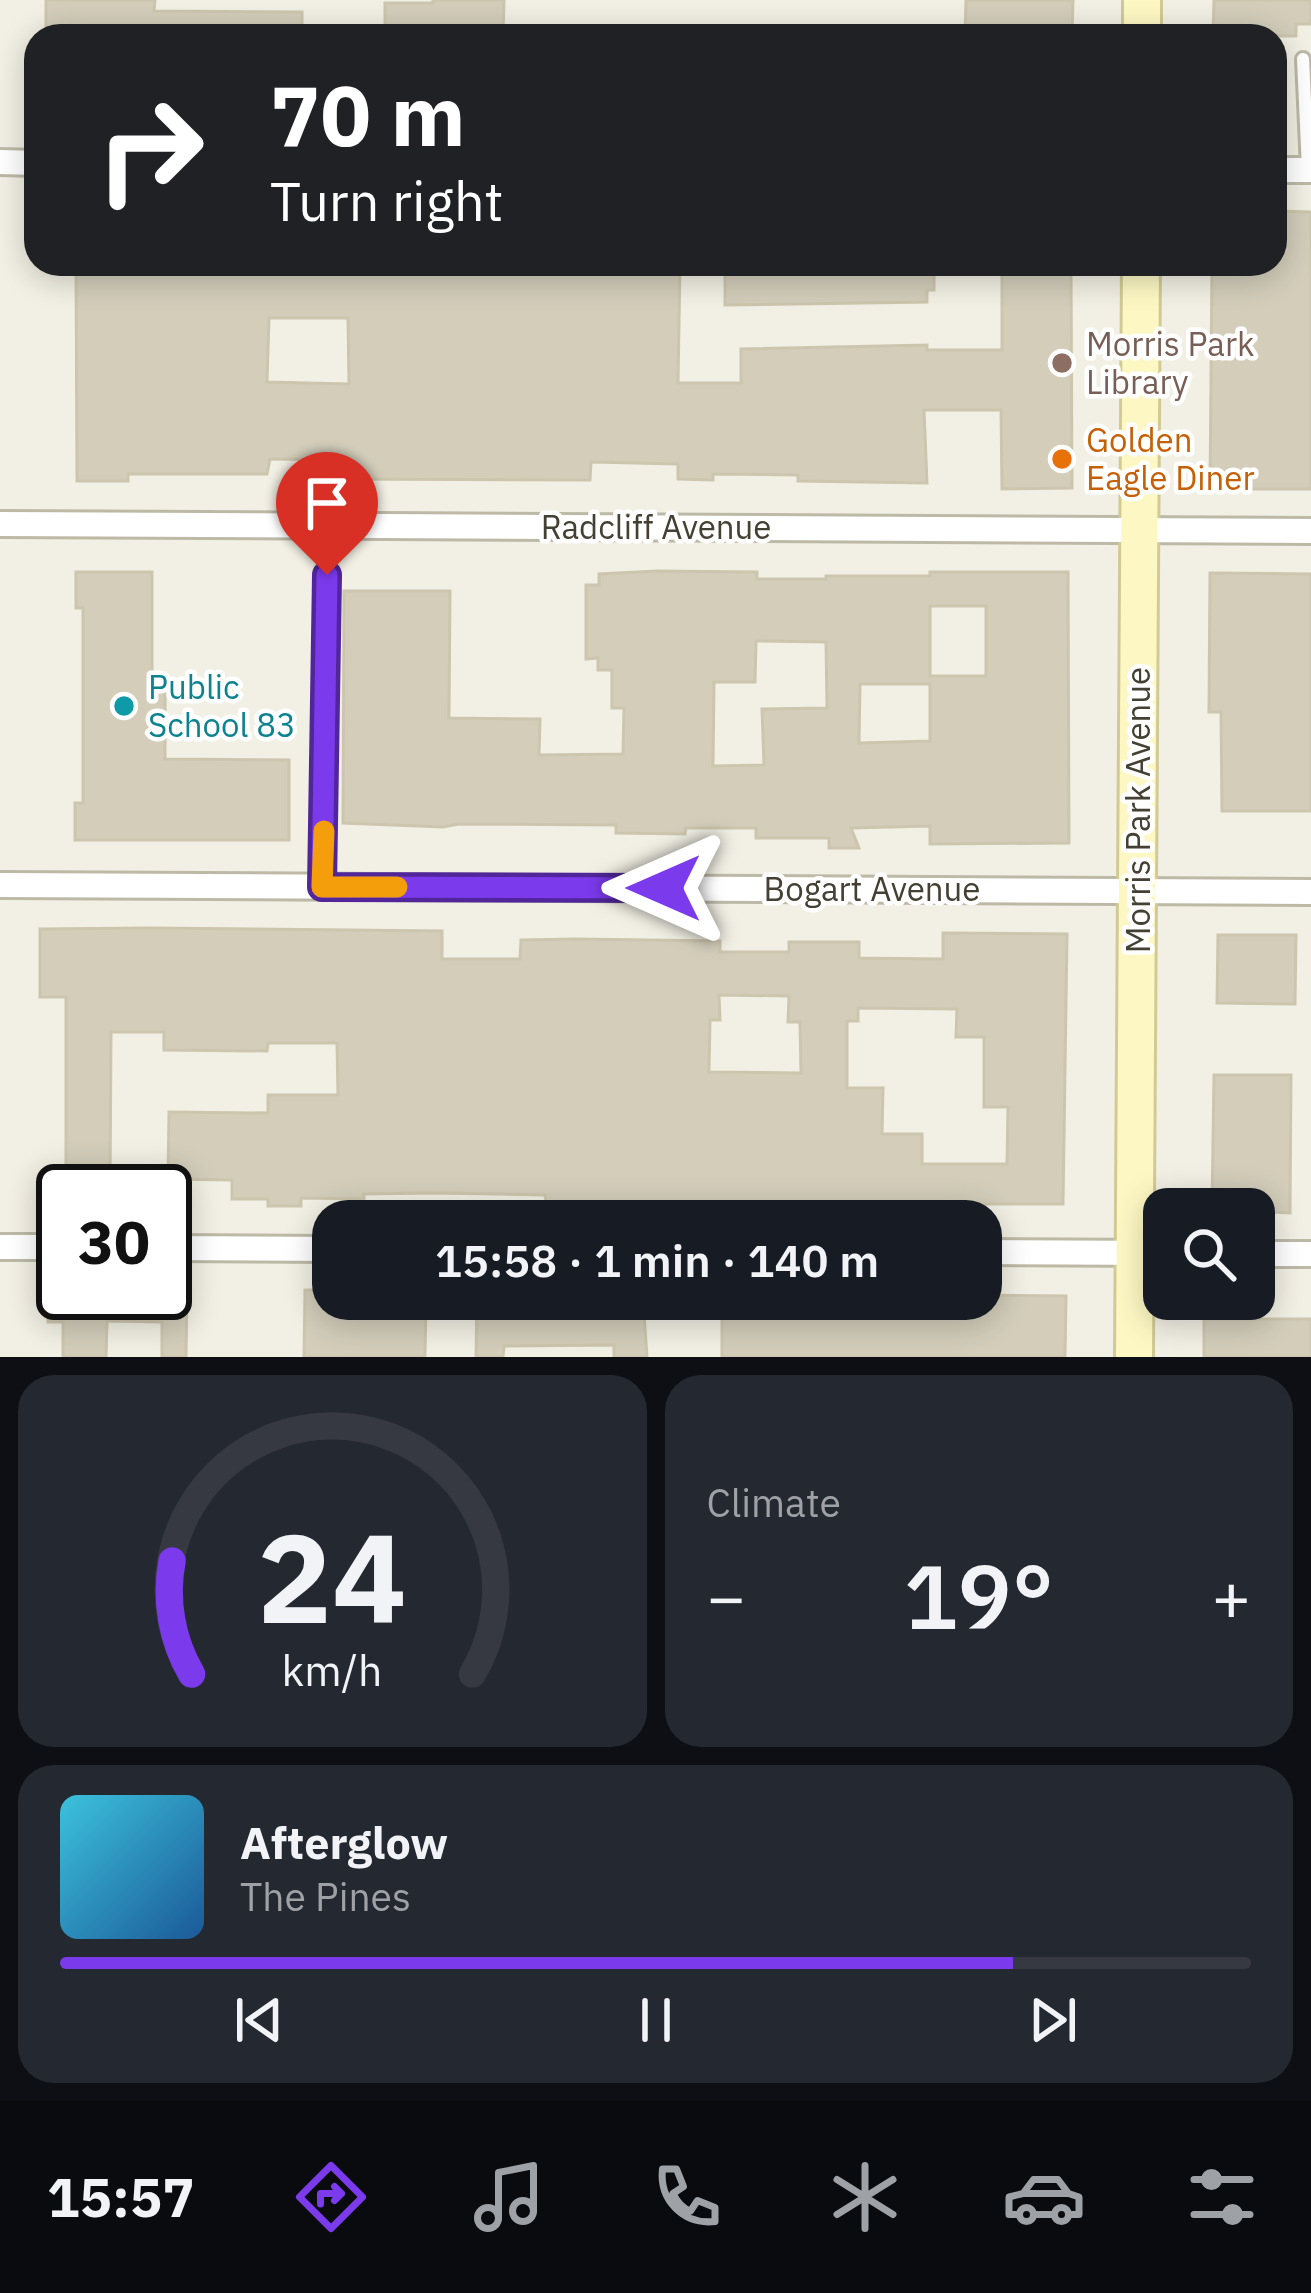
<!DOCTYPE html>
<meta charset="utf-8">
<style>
body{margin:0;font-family:"IBM Plex Sans",sans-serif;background:#242831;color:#f1f3f6;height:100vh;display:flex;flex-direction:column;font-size:45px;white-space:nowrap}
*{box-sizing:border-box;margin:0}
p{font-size:39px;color:#9ea1a6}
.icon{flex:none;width:66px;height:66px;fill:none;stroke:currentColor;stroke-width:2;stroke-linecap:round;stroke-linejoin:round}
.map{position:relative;height:1357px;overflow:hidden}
.details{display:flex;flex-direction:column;gap:18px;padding:18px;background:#0d0f14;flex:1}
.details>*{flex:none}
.hud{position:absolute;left:24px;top:24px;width:1263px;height:252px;border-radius:36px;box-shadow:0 6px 30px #0003;background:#202124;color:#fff;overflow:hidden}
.fabs{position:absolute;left:1143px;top:1188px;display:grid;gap:24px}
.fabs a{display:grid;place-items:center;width:132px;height:132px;border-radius:24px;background:#171b24;box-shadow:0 6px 30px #0003;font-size:60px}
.speed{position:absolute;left:36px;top:1164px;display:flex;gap:24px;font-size:60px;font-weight:700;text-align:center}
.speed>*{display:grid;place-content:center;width:156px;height:156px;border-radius:50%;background:#171b24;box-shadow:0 6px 30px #0003;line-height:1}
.speed .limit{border:6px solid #111;border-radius:18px;background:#fff;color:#111}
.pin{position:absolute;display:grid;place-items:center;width:102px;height:102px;color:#fff;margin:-123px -51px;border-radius:50% 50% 50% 0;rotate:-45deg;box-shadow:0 0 12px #0007}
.pin .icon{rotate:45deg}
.me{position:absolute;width:132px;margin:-66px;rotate:270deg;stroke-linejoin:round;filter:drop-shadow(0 0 9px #0008)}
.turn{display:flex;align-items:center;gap:42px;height:252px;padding:0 48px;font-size:54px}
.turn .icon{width:156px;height:156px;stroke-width:2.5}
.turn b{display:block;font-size:84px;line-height:102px}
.big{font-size:90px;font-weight:600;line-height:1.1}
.details .card{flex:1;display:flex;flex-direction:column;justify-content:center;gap:18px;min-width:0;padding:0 42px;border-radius:36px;background:#242831}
.details .dial{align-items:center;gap:0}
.dial svg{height:312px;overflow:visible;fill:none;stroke:#363941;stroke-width:7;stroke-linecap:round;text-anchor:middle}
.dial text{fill:#f1f3f6;stroke:none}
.song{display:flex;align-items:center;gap:36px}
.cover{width:144px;height:144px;border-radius:18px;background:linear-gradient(135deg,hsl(190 70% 55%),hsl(210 70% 35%))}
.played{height:12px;border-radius:6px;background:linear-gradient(90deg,#7c3aed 80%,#363941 80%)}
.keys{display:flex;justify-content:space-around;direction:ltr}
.heat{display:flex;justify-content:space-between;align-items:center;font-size:66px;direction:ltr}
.details .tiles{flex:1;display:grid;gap:18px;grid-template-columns:1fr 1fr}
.card:last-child{grid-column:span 2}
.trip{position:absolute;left:312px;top:1200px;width:690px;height:120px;border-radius:36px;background:#171b24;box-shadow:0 6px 30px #0003;font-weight:600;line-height:120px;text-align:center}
.menu{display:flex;height:192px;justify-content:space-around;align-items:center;background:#090b0e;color:#9ea1a6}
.menu .icon{width:84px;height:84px}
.menu .current{color:#7c3aed}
.menu b{font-size:54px;color:#f1f3f6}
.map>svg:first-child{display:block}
</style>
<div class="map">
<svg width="1311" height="1357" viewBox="0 0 1311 1357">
<rect width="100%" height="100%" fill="#f2f0e4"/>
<path fill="#d3cdba" stroke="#cdc6ae" stroke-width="3" fill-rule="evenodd" d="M 46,0 L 155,0 L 154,11 L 302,12 L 302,36 L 46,36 Z
M 433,0 L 504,0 L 503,36 L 385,36 L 385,3 L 433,3 Z
M 966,0 L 1073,0 L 1072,36 L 965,36 Z
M 1214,0 L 1311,0 L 1311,24 L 1296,24 L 1296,36 L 1213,36 Z
M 1275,211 L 1311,212 L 1311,489 L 1210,489 L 1212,264 L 1275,264 Z
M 76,264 L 680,264 L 678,383 L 741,383 L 741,349 L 927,345 L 927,350 L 1002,350 L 1002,264 L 1071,264 L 1072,488 L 1002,489 L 1001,410 L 924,410 L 927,483 L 798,481 L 798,475 L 713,474 L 713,480 L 678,479 L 678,464 L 591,462 L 590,480 L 340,479 L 341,460 L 270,459 L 267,474 L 128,474 L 128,481 L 77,481 ZM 269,318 L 348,318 L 349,384 L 267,382 Z
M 725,264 L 934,264 L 934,290 L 927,290 L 927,302 L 725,305 Z
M 657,571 L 757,572 L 757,579 L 826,579 L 826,576 L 930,576 L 930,572 L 1068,572 L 1069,843 L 930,844 L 930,826 L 851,828 L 859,848 L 829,848 L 829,838 L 756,838 L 756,828 L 686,828 L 685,834 L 616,833 L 616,825 L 459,824 L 443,827 L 343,823 L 344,591 L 450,591 L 449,718 L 540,719 L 539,755 L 623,754 L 624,708 L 612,708 L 612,670 L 598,670 L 598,658 L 586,659 L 586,585 L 599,585 L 599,574 ZM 930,606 L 986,606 L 986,676 L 930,676 ZM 756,641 L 826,642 L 827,708 L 762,709 L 764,765 L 713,766 L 714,682 L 755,682 ZM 860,684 L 930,684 L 930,741 L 859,743 Z
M 76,572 L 152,572 L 152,686 L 165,686 L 165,759 L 289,760 L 289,840 L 75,840 L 75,803 L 83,803 L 83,608 L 76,608 Z
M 1210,573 L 1311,574 L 1311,811 L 1222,811 L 1221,712 L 1209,712 Z
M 150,928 L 442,931 L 442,959 L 520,959 L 521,940 L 575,939 L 720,941 L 720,952 L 789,952 L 789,942 L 859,942 L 859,958 L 943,959 L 943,933 L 1067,934 L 1063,1204 L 892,1204 L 891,1210 L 824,1209 L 824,1203 L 546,1202 L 545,1195 L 434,1193 L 364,1194 L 364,1199 L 301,1198 L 301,1206 L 268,1206 L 268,1199 L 232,1199 L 232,1180 L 168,1179 L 169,1112 L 268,1113 L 268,1095 L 338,1095 L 337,1043 L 268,1043 L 267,1051 L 164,1050 L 164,1032 L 111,1032 L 110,1191 L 66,1191 L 66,997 L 40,997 L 40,929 ZM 719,995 L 789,996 L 788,1022 L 800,1022 L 801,1073 L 709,1072 L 710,1020 L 720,1020 ZM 858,1008 L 957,1009 L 956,1037 L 984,1037 L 984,1107 L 1008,1107 L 1007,1164 L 922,1164 L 922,1134 L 882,1134 L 883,1088 L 847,1088 L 847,1021 L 858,1021 Z
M 1218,935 L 1296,935 L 1295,1004 L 1217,1003 Z
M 1214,1075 L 1291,1075 L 1290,1213 L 1212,1209 Z
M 305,1290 L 333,1290 L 333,1299 L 426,1299 L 425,1357 L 304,1357 Z
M 48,1293 L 187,1293 L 186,1357 L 162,1357 L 162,1322 L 107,1321 L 106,1357 L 63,1357 L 63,1322 L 48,1322 Z
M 981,1295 L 1066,1296 L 1065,1357 L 722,1357 L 722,1299 L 882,1299 L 882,1305 L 928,1313 L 928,1299 L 981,1299 Z
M 477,1299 L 643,1299 L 647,1357 L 614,1357 L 614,1345 L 504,1346 L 503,1357 L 476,1357 Z
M 1204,1319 L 1311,1319 L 1311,1357 L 1204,1357 Z"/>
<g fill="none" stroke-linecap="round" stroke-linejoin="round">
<g stroke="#bdb9a7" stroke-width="18">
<path id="lane" d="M 1303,59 L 1308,169
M 322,886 L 327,575"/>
</g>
<g stroke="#bdb9a7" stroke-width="30">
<path id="street" d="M 0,162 L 36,163
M 1275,170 L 1311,170
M 0,524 L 1311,531
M 0,885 L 1311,892
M 0,1247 L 63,1247
M 165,1248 L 333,1249
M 981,1252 L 1164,1253
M 1254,1254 L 1311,1254"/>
</g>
<g stroke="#d1ca95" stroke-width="42">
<path id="secondary" d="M 1142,36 L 1142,0
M 1134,1357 L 1141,264"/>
</g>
<use href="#lane" stroke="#fff" stroke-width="12"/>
<use href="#street" stroke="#fff" stroke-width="24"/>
<use href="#secondary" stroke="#fdf8c3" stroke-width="36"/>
</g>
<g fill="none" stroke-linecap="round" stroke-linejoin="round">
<g stroke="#51269a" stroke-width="30">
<path id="route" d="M 327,575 L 322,887 L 664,888"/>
</g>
<use href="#route" stroke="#7c3aed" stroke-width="21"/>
<path stroke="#f59e0b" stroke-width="21" d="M 324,831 L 322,887 L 397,887"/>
</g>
<circle fill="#8d6e63" stroke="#fff" stroke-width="4.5" cx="1062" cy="363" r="12"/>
<circle fill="#e8710a" stroke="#fff" stroke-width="4.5" cx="1062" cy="459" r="12"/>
<circle fill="#0f9aa8" stroke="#fff" stroke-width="4.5" cx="124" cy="706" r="12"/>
<g text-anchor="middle" stroke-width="9" stroke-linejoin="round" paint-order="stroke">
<g font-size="33" fill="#785e54" stroke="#fff" text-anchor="start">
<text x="1086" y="356">Morris Park<tspan x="1086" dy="38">Library</tspan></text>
</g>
<g font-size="33" fill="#c56008" stroke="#fff" text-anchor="start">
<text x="1086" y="452">Golden<tspan x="1086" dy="38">Eagle Diner</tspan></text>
</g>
<g font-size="33" fill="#444034" stroke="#fff">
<text x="656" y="539">Radcliff Avenue</text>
<text transform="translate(1138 810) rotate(-90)" y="12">Morris Park Avenue</text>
<text x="872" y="901">Bogart Avenue</text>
</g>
<g font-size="33" fill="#0d838f" stroke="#fff" text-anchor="start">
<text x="148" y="699">Public<tspan x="148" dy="38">School 83</tspan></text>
</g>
</g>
</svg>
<div class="fabs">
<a><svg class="icon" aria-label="search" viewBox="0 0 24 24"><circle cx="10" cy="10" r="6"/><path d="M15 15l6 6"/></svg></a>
</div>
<div class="speed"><div class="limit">30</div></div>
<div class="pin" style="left:327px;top:575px;background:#d93025"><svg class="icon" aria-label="arrive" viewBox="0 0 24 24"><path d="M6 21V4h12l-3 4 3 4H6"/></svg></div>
<svg class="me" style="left:664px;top:888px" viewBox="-20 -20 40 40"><path d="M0-17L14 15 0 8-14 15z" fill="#7c3aed" stroke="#fff" stroke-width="4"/></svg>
<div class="trip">15:58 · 1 min · 140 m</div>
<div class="hud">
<div class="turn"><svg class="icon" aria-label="right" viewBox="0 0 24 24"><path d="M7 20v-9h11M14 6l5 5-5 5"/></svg><div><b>70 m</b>Turn right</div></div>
</div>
</div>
<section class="details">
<div class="tiles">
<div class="card dial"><svg viewBox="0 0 100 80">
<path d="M14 69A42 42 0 1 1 86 69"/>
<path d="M14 69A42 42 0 0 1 9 40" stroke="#7c3aed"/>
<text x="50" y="56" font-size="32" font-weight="700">24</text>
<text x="50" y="72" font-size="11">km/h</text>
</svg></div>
<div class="card"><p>Climate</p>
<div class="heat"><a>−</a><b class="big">19°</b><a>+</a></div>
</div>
<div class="card">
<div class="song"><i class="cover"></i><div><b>Afterglow</b><p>The Pines</p></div></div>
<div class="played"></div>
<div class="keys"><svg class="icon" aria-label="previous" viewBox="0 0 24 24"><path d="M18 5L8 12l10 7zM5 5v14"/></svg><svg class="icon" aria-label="pause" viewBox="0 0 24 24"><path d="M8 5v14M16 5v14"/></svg><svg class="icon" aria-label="next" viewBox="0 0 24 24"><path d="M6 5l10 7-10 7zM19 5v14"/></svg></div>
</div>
</div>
</section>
<nav class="menu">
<b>15:57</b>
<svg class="icon current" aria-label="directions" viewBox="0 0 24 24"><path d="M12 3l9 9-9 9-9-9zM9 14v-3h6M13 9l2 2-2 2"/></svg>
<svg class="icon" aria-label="music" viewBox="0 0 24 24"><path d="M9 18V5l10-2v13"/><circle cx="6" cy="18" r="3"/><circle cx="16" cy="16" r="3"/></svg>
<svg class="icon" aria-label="phone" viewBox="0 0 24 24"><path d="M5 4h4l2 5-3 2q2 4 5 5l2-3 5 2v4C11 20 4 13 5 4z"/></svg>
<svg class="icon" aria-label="climate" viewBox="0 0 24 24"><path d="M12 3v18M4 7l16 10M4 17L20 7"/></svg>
<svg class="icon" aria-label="car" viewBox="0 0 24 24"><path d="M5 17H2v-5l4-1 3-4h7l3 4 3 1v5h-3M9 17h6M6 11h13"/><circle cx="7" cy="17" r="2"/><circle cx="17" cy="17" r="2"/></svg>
<svg class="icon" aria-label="filters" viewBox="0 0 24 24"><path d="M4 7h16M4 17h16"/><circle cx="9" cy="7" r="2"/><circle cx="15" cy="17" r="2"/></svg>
</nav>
